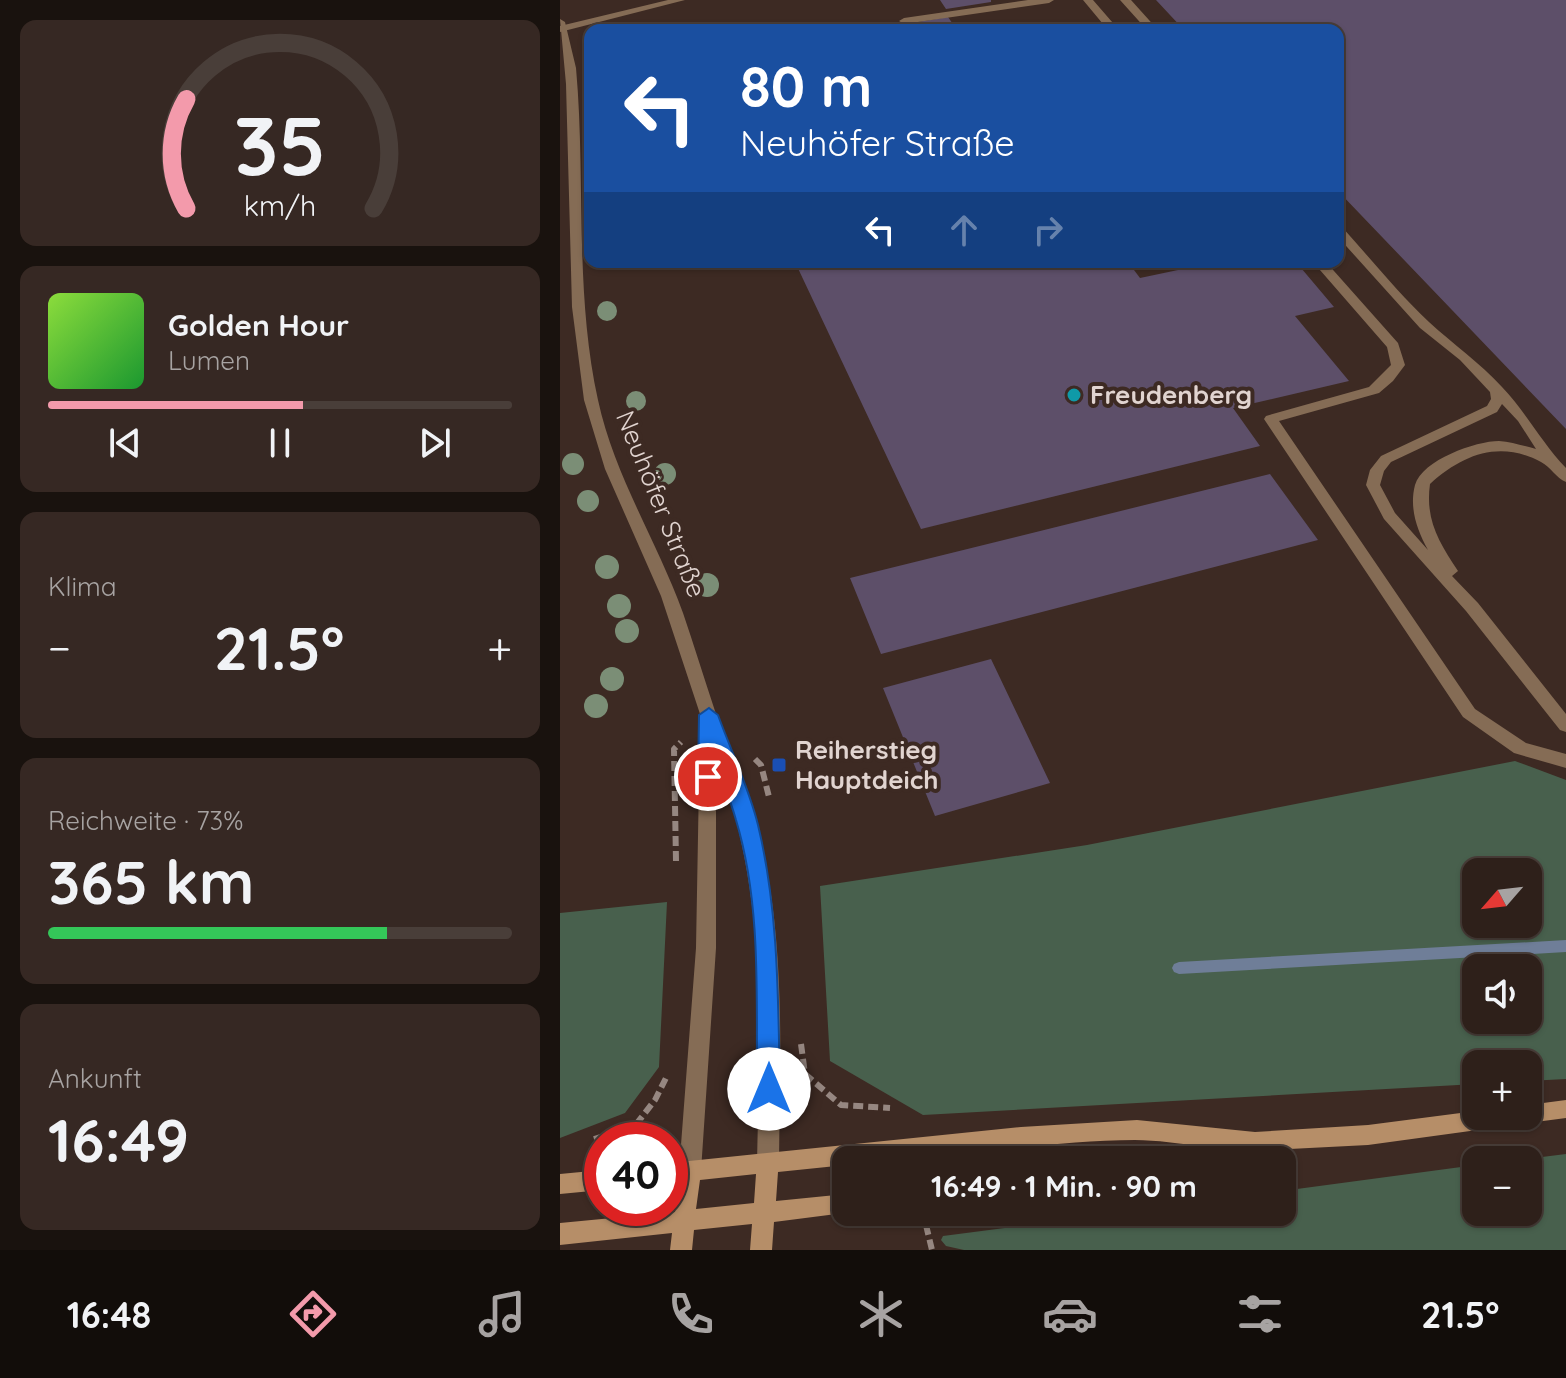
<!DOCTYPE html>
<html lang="de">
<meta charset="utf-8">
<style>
body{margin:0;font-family:Quicksand,sans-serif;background:#362823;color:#f1f3f6;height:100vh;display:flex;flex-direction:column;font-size:30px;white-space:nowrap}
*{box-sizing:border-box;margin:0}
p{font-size:26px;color:#a7a3a2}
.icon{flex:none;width:44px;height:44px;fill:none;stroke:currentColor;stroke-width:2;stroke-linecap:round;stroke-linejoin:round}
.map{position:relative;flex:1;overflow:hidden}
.panel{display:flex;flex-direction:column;gap:20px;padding:20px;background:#19120e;width:560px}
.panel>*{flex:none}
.top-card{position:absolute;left:24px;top:24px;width:760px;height:244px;border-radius:16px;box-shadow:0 2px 6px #0004,0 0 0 2px #493e39;background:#1a4fa0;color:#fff;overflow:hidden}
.needle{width:52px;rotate:242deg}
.controls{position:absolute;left:902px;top:858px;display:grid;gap:16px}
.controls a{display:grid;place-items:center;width:80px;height:80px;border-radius:16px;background:#2e201a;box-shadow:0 2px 6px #0004,0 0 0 2px #493e39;font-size:40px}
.speed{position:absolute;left:24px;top:1122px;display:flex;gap:16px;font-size:40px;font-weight:700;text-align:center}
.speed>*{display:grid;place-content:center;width:104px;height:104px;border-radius:50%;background:#2e201a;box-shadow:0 2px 6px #0004,0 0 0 2px #493e39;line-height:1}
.speed .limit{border:12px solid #d22;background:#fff;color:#111}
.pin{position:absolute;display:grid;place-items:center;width:68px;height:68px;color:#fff;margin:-34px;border:4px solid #fff;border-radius:50%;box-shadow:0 2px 8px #0007}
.me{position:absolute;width:88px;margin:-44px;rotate:0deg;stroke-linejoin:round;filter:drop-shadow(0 0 6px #0008)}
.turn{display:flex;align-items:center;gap:28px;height:168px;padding:0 24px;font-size:36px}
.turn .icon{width:104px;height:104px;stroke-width:2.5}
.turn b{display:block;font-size:56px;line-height:68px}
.lanes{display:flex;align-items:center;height:76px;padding:0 24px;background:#0003;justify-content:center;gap:40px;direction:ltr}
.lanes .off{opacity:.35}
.big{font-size:60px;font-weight:700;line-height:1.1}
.panel .widget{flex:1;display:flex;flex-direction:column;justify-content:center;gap:12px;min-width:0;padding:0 28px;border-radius:16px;background:#362823}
.panel .dial{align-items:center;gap:0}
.dial svg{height:208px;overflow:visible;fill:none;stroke:#493e39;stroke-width:7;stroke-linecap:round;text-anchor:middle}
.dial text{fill:#f1f3f6;stroke:none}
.song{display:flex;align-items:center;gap:24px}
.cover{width:96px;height:96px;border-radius:12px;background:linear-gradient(135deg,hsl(90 70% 55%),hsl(130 70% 35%))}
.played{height:8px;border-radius:4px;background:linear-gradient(90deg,#f39aab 55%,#493e39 55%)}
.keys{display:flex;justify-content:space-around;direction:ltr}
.heat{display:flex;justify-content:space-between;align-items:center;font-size:44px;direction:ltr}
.charge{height:12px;border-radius:6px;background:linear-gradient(90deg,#34c759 73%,#493e39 0)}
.trip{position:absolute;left:272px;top:1146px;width:464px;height:80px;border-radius:16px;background:#2e201a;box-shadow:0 2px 6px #0004,0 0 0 2px #493e39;font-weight:700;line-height:80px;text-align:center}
.dock{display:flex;height:128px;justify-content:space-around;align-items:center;background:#120d0a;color:#a7a3a2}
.dock .icon{width:56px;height:56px}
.dock .active{color:#f39aab}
.dock b{font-size:36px;color:#f1f3f6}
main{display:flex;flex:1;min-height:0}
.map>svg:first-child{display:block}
</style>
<main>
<section class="panel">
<div class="widget dial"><svg viewBox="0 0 100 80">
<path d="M14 69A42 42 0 1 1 86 69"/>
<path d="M14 69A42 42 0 0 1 14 27" stroke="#f39aab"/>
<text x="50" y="56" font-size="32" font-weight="700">35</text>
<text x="50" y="72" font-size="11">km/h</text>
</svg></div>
<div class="widget">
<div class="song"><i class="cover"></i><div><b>Golden Hour</b><p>Lumen</p></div></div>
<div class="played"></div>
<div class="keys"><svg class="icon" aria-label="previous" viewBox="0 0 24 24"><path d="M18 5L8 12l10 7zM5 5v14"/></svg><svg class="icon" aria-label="pause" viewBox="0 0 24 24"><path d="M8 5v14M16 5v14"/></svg><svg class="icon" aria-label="next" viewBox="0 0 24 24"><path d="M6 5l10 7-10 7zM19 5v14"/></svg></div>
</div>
<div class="widget"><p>Klima</p>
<div class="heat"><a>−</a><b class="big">21.5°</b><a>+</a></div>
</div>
<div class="widget"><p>Reichweite · 73%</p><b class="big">365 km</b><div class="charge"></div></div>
<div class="widget"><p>Ankunft</p><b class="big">16:49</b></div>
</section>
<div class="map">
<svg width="1006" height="1250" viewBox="0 0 1006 1250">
<rect width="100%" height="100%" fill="#3d2a23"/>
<path fill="#48604d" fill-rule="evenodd" d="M 955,761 L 1006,780 L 1006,1079 L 968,1081 L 968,1064 L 916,1064 L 916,1084 L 363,1115 L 270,1061 L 260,886 L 527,845 ZM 916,872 L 968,872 L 968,924 L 916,924 ZM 916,968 L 968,968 L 968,1020 L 916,1020 Z
M 107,902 L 99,1067 L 65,1113 L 0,1138 L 0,913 Z
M 1006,1154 L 1006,1250 L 404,1250 L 386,1246 L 381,1240 L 383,1236 L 566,1212 L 722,1212 L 722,1191 L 916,1165 L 916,1212 L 968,1212 L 968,1160 L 959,1160 Z"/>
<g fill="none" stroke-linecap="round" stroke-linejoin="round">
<path fill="#6f7e98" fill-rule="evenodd" d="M 1006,940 L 1006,952 L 619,974 L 614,972 L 612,968 L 614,964 L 619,962 Z"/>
</g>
<path fill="#5d4f69" d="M 380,0 L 431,0 L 431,2 L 386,9 Z
M 596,0 L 1006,0 L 1006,429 L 778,191 L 778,30 L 624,30 Z
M 388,17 L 397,30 L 323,30 L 322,28 Z
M 235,262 L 568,262 L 580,278 L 656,262 L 736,262 L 774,307 L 735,316 L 789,381 L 673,408 L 700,446 L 361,529 Z
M 710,474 L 758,540 L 321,654 L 290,578 Z
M 431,659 L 490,783 L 375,816 L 323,688 Z"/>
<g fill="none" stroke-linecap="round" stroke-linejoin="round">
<path stroke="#968781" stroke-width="6" stroke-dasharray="10 5" stroke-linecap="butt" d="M 195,759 L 201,765 L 209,797
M 116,861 L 114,749 L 121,742
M 241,1044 L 245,1074 L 281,1105 L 330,1108
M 34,1139 L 74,1127 L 95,1100 L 106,1078
M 366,1225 L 372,1250"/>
<path fill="#856c55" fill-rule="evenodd" d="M 468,0 L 494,0 L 489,3 L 344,24 L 339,21 L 344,18 Z
M 523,0 L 533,0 L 559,30 L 548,30 Z
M 560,0 L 571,0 L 598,30 L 587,30 Z
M 778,226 L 782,227 C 811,259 838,293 869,322 C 893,344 920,363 942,387 C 966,412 982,443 1006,468 L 1006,482 C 996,478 991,467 981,462 C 940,440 903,454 870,484 C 865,520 879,542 898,571 L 892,576 L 918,603 L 1006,714 L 1006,732 L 1000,730 L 906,611 L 824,519 L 806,485 L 810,470 L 821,456 L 927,406 L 931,399 L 930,392 L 900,360 L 860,328 L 778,237 ZM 942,404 L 958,421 L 976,449 C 964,446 952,442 939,441 C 916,441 862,460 855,485 C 849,508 857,530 868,550 L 835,513 L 820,485 L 824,471 L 831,462 L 937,412 Z
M 753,262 L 766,262 L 838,343 L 845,365 L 833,381 L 819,393 L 719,421 L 915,709 L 966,743 L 1006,754 L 1006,768 L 954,753 L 903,717 L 704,419 L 706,416 L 809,387 L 831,365 L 827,347 Z"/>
<path fill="#856c55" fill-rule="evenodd" d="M 108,0 L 125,0 L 0,32 L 0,26 Z"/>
<path fill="#856c55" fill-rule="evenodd" d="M 0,19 L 5,22 L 16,68 C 26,178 14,291 38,400 C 54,475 97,541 123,613 C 134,645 144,678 155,711 C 173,760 194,808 205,860 C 225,959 220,1062 219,1162 L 215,1169 L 208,1172 L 201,1169 L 197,1162 C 200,1025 207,888 156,758 L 156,948 L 141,1171 L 138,1178 L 130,1181 L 122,1178 L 119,1171 L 136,948 L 140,725 L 142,720 L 101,596 L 45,469 L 24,400 L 12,307 L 6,84 Z"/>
<path fill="#b68e68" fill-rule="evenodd" d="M 1006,1100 L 1006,1118 L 968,1123 L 962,1121 L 954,1125 L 808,1145 L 693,1151 L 665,1160 L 616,1160 L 620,1153 L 642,1146 C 620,1144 597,1140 575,1140 C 478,1141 383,1160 286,1160 L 286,1165 L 218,1172 L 216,1201 L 286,1194 L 286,1212 L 292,1212 L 214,1222 L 212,1250 L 190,1250 L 192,1224 L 134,1230 L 132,1250 L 110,1250 L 112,1233 L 0,1245 L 0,1223 L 115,1212 L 118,1182 L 110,1183 L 110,1163 L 461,1127 L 577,1120 L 695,1132 L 808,1125 L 916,1111 L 916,1116 L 968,1116 L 968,1105 ZM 196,1174 L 194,1203 L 136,1209 L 140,1180 Z
M 42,1170 L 42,1190 L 0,1194 L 0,1174 Z"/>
</g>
<g fill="#7b8e76">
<circle cx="47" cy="311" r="10"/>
<circle cx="76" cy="401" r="10"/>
<circle cx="13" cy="464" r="11"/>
<circle cx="105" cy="474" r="11"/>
<circle cx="28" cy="501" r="11"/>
<circle cx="47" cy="567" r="12"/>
<circle cx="147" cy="585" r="12"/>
<circle cx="59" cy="606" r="12"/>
<circle cx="67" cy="631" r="12"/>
<circle cx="52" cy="679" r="12"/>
<circle cx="36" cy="706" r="12"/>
</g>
<path fill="#1a73e8" stroke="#114b97" stroke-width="2" d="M 149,708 L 158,715 C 171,751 189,788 198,825 C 219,912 218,1001 220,1089 L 217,1097 L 209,1100 L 201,1097 L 197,1089 C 196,1001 202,906 176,820 C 171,802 164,785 158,768 L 155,783 L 141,783 L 138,777 L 139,715 Z"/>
<circle fill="#0f9aa8" stroke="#3d2a23" stroke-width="3" cx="514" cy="395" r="8"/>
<rect fill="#1a4fb4" stroke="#3d2a23" stroke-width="3" x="211" y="757" width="16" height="16" rx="4"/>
<g text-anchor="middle" stroke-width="8" stroke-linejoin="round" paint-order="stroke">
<g font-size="26" font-weight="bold" fill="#e1d4d0" stroke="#3d2a23" text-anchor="start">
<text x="530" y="404">Freudenberg</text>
<text x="235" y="759">Reiherstieg<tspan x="235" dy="30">Hauptdeich</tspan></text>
</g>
<g font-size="26" fill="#e1d4d0" stroke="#3d2a23">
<text transform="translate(101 504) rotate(68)" y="9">Neuhöfer Straße</text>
</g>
</g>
</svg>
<div class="controls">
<a><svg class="needle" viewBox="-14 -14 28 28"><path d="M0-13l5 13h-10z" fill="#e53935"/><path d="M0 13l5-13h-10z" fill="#a7a3a2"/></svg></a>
<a><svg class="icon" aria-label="sound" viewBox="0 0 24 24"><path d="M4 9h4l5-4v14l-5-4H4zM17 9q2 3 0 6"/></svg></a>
<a>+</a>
<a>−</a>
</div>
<div class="speed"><div class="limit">40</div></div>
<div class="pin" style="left:148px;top:777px;background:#d93025"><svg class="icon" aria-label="arrive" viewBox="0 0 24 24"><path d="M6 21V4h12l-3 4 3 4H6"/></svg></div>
<svg class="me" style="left:209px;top:1089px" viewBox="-20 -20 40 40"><circle r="19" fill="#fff"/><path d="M0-13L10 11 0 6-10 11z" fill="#1a73e8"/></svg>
<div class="trip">16:49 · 1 Min. · 90 m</div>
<div class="top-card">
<div class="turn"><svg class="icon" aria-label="left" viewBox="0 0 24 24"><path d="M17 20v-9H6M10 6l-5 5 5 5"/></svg><div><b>80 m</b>Neuhöfer Straße</div></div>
<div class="lanes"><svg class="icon" aria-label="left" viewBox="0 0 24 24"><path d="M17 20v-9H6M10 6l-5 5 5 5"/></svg><svg class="icon off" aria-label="ahead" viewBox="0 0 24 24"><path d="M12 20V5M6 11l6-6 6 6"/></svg><svg class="icon off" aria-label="right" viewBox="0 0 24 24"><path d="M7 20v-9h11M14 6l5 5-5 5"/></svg></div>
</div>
</div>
</main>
<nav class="dock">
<b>16:48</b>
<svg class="icon active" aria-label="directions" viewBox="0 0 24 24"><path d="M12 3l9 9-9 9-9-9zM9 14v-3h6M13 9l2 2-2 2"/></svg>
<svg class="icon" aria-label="music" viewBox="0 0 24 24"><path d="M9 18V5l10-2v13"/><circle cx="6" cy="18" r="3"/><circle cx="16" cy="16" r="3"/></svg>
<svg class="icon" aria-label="phone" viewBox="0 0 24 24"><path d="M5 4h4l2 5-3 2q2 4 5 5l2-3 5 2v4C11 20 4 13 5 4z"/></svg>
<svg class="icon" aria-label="climate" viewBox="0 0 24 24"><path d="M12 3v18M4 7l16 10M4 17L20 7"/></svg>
<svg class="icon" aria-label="car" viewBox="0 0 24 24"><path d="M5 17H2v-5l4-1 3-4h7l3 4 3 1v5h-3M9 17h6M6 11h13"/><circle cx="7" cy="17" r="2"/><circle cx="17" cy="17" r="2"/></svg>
<svg class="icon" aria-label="filters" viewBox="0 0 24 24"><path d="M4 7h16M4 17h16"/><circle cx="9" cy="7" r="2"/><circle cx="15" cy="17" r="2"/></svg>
<b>21.5°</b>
</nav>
